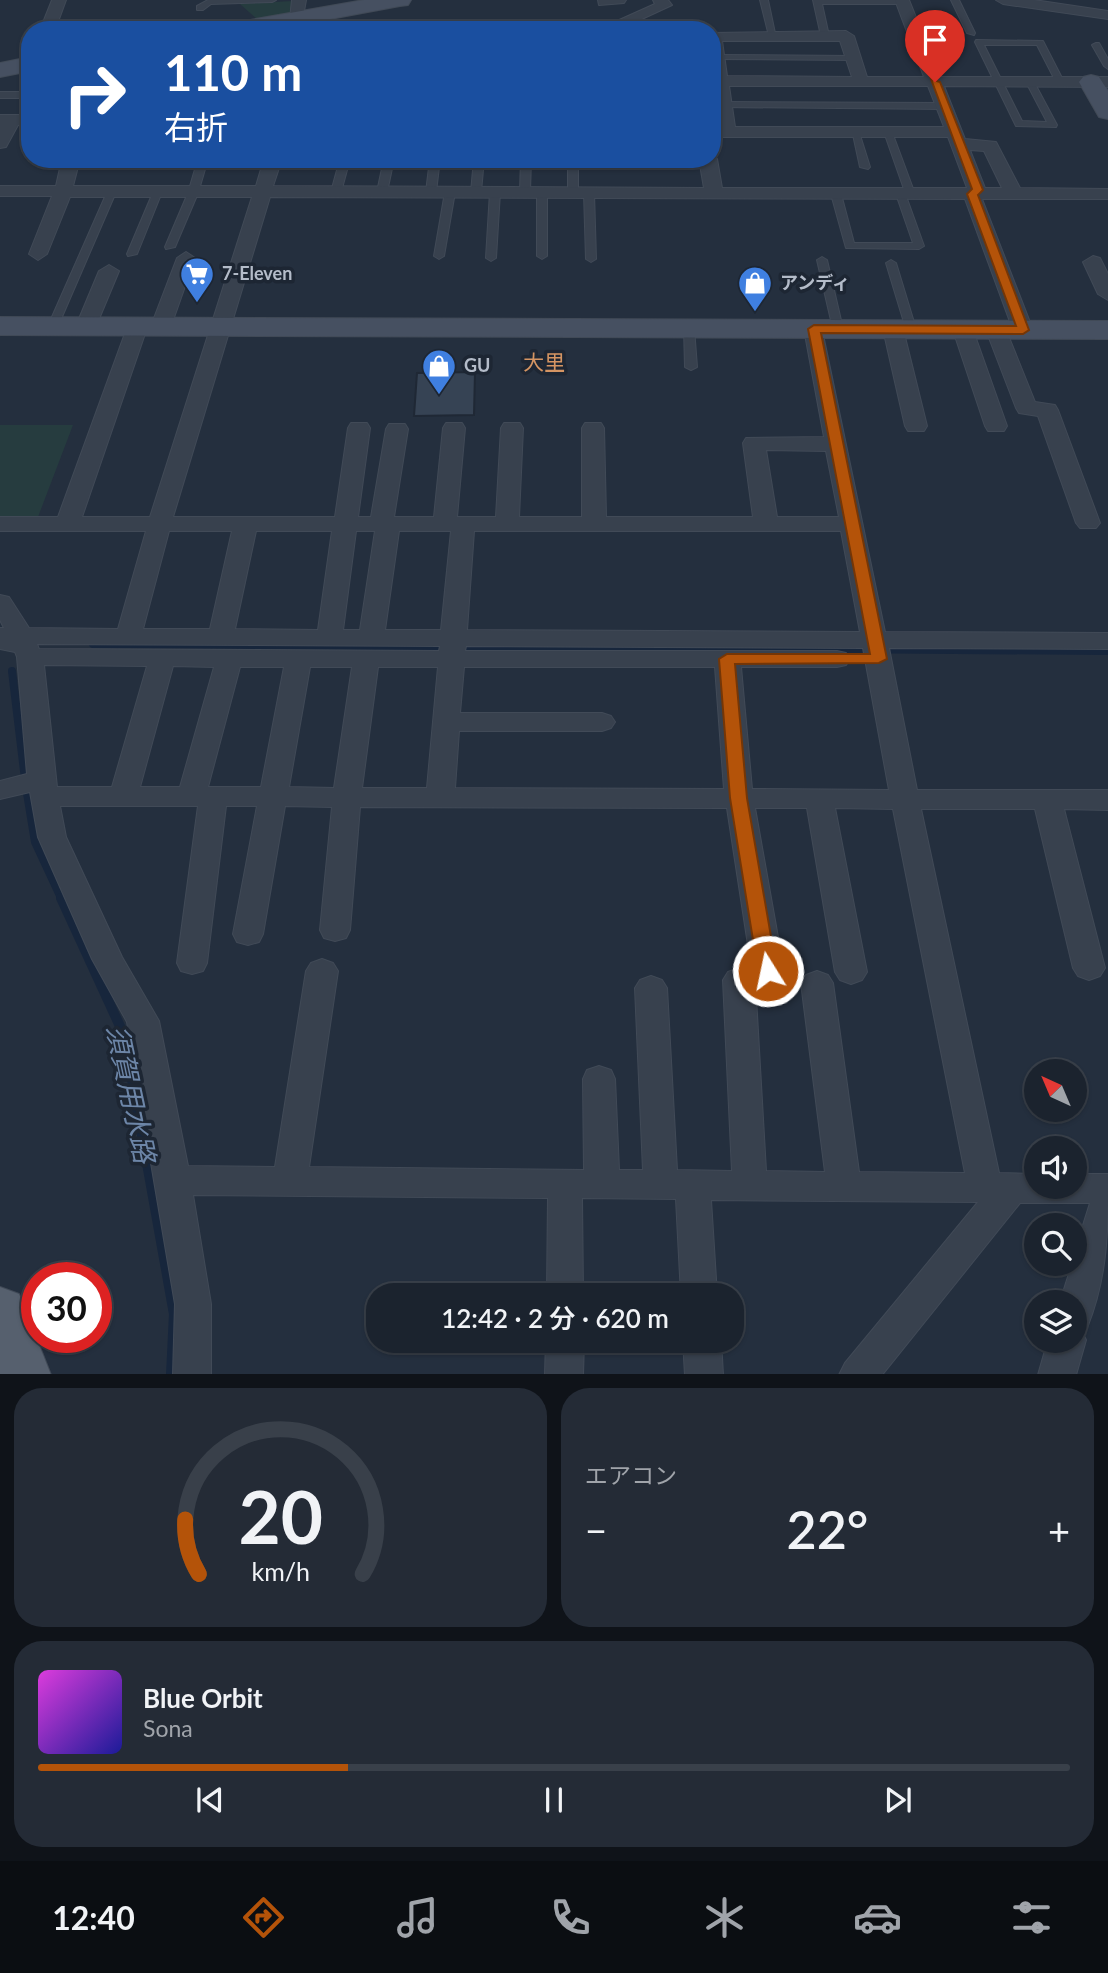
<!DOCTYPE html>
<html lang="ja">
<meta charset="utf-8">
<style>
body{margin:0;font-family:Lato,"Noto Sans JP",sans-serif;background:#242b36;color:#f1f3f6;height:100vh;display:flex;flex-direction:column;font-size:26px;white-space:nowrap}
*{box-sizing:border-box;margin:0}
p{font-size:23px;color:#a0a4aa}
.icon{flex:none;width:38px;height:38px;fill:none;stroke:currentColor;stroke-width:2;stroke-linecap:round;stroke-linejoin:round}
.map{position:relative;height:1374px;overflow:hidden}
.side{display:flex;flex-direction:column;gap:14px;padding:14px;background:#0f1319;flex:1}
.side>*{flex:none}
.guide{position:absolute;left:21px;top:21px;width:700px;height:147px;border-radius:28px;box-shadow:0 2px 5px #0004,0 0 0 2px #39404a;background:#1a4fa0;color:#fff;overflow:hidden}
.needle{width:46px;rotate:316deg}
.controls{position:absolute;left:1024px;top:1059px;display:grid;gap:14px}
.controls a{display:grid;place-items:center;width:63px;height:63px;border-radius:50%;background:#1b232e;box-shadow:0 2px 5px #0004,0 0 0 2px #39404a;font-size:35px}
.speed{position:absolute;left:21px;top:1262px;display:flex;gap:14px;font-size:35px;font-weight:700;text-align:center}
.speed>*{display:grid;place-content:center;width:91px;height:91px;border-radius:50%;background:#1b232e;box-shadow:0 2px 5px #0004,0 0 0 2px #39404a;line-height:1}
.speed .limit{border:10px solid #d22;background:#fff;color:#111}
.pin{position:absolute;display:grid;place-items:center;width:60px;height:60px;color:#fff;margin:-72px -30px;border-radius:50% 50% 50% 0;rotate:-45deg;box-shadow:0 0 7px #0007}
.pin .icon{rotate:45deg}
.me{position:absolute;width:77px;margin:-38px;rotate:350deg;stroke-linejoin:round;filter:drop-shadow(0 0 5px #0008)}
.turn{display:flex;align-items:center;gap:24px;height:147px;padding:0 28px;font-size:32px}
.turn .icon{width:91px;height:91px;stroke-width:2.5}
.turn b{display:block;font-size:49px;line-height:60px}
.big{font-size:52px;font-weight:600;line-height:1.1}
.side .card{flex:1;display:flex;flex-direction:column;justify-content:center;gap:10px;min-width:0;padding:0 24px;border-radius:28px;background:#242b36}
.side .dial{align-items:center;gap:0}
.dial svg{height:182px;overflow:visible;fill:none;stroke:#39404a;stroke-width:7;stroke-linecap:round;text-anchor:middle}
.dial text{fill:#f1f3f6;stroke:none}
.song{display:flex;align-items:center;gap:21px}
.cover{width:84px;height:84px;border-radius:10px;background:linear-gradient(135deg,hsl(300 70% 55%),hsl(240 70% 35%))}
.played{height:7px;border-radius:4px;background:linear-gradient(90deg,#b45309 30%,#39404a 30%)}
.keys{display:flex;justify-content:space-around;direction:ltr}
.heat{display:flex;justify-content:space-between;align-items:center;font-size:38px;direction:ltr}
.side .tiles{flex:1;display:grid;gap:14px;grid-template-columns:1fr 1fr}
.card:last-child{grid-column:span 2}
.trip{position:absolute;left:366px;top:1283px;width:378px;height:70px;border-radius:28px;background:#1b232e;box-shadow:0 2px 5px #0004,0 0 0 2px #39404a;font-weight:600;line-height:70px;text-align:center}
.dock{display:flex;height:112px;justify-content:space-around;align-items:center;background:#0b0e12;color:#a0a4aa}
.dock .icon{width:49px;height:49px}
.dock .on{color:#b45309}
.dock b{font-size:32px;color:#f1f3f6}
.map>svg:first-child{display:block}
</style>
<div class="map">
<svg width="1108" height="1375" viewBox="0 0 1108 1375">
<rect width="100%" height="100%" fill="#242f3e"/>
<path fill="#263c3f" d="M 292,1 L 292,12 L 287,16 L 259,21 L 240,4 Z
M 0,425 L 73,425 L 38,517 L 0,517 Z"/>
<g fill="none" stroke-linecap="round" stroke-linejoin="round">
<path stroke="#17263c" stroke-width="8" d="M 93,644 L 1108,651
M 12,671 L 25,779
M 26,787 L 35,842 L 62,900"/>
<path stroke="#17263c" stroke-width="10" d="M 61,898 L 124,1035 L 174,1314 L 171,1375"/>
</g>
<path fill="#364354" stroke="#1f2835" stroke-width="2" d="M 475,372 L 474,415 L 414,416 L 417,373 Z"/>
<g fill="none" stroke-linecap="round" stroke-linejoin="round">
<g stroke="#414a57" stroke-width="2">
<path id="lane" d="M 208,0 L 276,0 L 272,2 L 211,4 L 203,10 L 197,10 L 197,6 Z
M 760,0 L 768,0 L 776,38 L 769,36 Z
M 813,0 L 904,0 L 907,2 L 903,4 L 822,4 L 829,36 L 825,38 L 821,36 Z
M 951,0 L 959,0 L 975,33 L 974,35 L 967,33 Z
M 976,40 L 1043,41 L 1064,82 L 1063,84 L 1056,82 L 1037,45 L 984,45 L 1022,121 L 1047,122 L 1026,82 L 1030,79 L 1034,82 L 1057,125 L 1056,127 L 1016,126 L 975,42 Z
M 1096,43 L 1099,43 L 1108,59 L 1108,69 L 1104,66 L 1092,45 Z
M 712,55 L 853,56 L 857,58 L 853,60 L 712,59 Z
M 0,92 L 30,92 L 30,98 L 0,98 Z
M 724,102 L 944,103 L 948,106 L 944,109 L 721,107 L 721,103 Z
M 888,129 L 892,132 L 915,194 L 910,197 L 906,196 L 924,246 L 919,249 L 846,248 L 831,194 L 836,191 L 841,194 L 854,243 L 913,243 L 896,194 L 901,191 L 905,192 L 884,132 Z
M 852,130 L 859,132 L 870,167 L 868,169 L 860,167 Z
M 198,159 L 208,159 L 198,193 L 175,247 L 166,249 L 165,247 L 188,193 Z
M 340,159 L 350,159 L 341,192 L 336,195 L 331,192 Z
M 384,159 L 394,159 L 387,192 L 382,195 L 377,192 Z
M 430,159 L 440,159 L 436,192 L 431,195 L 426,192 Z
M 474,159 L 484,159 L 481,192 L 476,195 L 471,192 Z
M 521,159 L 531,159 L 530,192 L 525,195 L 520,192 Z
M 568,159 L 578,159 L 578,193 L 573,196 L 568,193 Z
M 450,189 L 455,192 L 444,256 L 439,259 L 434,256 L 445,192 Z
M 495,189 L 500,192 L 496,258 L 491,261 L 486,258 L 490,192 Z
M 542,189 L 547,192 L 547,256 L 542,259 L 537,256 L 537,192 Z
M 108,190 L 116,192 L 58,326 L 57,328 L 49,328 L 48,326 Z
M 154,190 L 162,192 L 137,254 L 128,256 L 127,254 Z
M 589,190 L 594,193 L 596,259 L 591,262 L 586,259 L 584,193 Z
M 822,257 L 827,260 L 843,329 L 838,332 L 833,329 L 817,260 Z
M 891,260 L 896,263 L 916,329 L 915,331 L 911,332 L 906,329 L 886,263 Z
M 689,325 L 694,328 L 697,367 L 691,370 L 685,367 L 684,328 Z"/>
</g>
<g stroke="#414a57" stroke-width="2">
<path id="street" d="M 52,0 L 66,0 L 55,30 L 40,30 Z
M 292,0 L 306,0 L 302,22 L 292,22 L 290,19 Z
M 598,0 L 626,0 L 624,3 L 599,5 Z
M 653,0 L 668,0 L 672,5 L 618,30 L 597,30 L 655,4 Z
M 895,0 L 909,0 L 940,77 L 1108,77 L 1108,87 L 944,86 L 965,139 L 996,142 L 1020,188 L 1108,189 L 1108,199 L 982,199 L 1033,330 L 1030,334 L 1016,334 L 1013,330 L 965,199 L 270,197 L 173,517 L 335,517 L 348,428 L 351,423 L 367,423 L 370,428 L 358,517 L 371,517 L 386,429 L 389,424 L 405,424 L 408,429 L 394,517 L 434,517 L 443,428 L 446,423 L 462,423 L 465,428 L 457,517 L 496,517 L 501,428 L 504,423 L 520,423 L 523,428 L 519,517 L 582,517 L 582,428 L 585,423 L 601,423 L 604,428 L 606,517 L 753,517 L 743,443 L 746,438 L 824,437 L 804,329 L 807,325 L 821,325 L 885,632 L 1108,633 L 1108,649 L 889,648 L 917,790 L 1108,790 L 1108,810 L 1064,809 L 1105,968 L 1100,976 L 1089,980 L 1078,976 L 1073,968 L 1035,809 L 921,809 L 999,1173 L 1036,1174 L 1036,1186 L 1074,1186 L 1074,1174 L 1108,1174 C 1108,1231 1108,1275 1087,1328 L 1081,1330 L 1086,1340 L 1076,1375 L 1038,1375 L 1048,1340 L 1074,1340 L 1074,1302 L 1060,1302 L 1072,1264 L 1074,1264 L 1074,1254 L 1090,1203 L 1020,1203 L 882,1375 L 839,1375 L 845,1363 L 978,1202 L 711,1200 L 717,1295 L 681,1295 L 676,1199 L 582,1198 L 583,1295 L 547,1295 L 548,1198 L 193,1195 L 211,1304 L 211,1375 L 173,1375 L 175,1304 L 127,1022 L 92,959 L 38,837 L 30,792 L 0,799 L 0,781 L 27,774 L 17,657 L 15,652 L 0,649 L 0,628 L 4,628 L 0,620 L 0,595 L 9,597 L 29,628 L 118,629 L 146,531 L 0,531 L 0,517 L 58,517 L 128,325 L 131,321 L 145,321 L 148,325 L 82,517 L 150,517 L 252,197 L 70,197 L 47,254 L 38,260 L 29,254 L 52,196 L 0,196 L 0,186 L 56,186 L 62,159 L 80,159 L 73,186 L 256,186 L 264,159 L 282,159 L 273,186 L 704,188 L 699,159 L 712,159 L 712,155 L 717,159 L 722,188 L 967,188 L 948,137 L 712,137 L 712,127 L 718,127 L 712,86 L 712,33 L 846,31 L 854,36 L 867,77 L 924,77 ZM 722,41 L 840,41 L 852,77 L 727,76 ZM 729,86 L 928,86 L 944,127 L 735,127 ZM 970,150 L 984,151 L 1002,188 L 985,188 ZM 766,450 L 826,451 L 839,517 L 777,517 ZM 169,531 L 232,531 L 210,629 L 143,629 ZM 256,531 L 332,531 L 318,630 L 235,629 ZM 356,531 L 375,531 L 360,630 L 343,630 ZM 399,531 L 451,531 L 441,630 L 385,630 ZM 474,531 L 841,531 L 860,632 L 467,630 ZM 37,644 L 440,646 L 439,651 L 39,649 ZM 466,646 L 863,648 L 889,790 L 752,789 L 741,667 L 837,667 L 846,665 L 850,659 L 846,653 L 837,651 L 465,651 ZM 44,665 L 147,666 L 112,787 L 57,787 ZM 173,666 L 214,667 L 180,787 L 140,787 ZM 240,667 L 284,667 L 261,787 L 208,787 ZM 310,667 L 352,667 L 334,788 L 289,787 ZM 378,667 L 438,667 L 427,788 L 362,788 ZM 464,667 L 715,667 L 724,789 L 455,788 L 459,731 L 602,731 L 611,728 L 615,722 L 611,716 L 602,713 L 460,713 ZM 60,806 L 198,806 L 177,963 L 181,971 L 192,974 L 203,971 L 207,963 L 226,806 L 257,806 L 233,934 L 237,942 L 248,945 L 259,942 L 263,934 L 285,806 L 332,807 L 320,930 L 324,938 L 335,941 L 346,938 L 350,930 L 360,807 L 727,808 L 752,971 L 757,979 L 768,983 L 779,979 L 784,971 L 755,808 L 807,808 L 835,972 L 840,980 L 851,984 L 862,980 L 867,972 L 835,808 L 893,809 L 965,1173 L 859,1172 L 833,983 L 828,975 L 817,971 L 806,975 L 801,983 L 825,1172 L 766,1171 L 755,980 L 750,972 L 739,968 L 728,972 L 723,980 L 732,1171 L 677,1170 L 667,988 L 662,980 L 651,976 L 640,980 L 635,988 L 643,1170 L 619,1170 L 615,1079 L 611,1070 L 599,1066 L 587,1070 L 583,1079 L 584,1170 L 309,1167 L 338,971 L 333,963 L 322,959 L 311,963 L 306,971 L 275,1167 L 188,1166 L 159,1021 L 122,957 L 66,837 Z
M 996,0 L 1034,0 L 1108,11 L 1108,19 L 1003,4 Z
M 0,115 L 30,115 L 30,125 L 18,125 L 6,147 L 0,148 Z
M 186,252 L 195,258 L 171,326 L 168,330 L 154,330 L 151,326 L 177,258 Z
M 1093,256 L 1100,258 L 1108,274 L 1108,300 L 1098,294 L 1083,262 Z
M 109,265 L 119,271 L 96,326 L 93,330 L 79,330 L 76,326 L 99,271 Z
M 893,323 L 900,325 L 903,329 L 927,426 L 924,431 L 908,431 L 905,426 L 883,329 L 886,325 Z
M 963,324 L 970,326 L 973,330 L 1007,426 L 1004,431 L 988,431 L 985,426 L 953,330 L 956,326 Z
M 996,324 L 1003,326 L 1006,330 L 1035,402 L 1055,405 L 1058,410 L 1100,523 L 1096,528 L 1080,528 L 1076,523 L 1038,416 L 1019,413 L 1016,408 L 986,330 L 989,326 Z
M 546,1340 L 584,1340 L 583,1375 L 545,1375 Z
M 683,1340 L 721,1340 L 723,1375 L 685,1375 Z"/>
</g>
<g stroke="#414a57" stroke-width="2">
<path id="secondary" d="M 364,0 L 411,0 L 408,5 L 400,6 L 271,30 L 222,30 L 225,25 L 233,23 Z
M 30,57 L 30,71 L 0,77 L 0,63 Z
M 1091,75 L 1099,77 L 1108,91 L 1108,119 L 1099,117 L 1079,82 L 1083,77 Z
M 0,317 L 1108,321 L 1108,339 L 0,335 Z"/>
</g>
<g stroke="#414a57" stroke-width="2">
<path id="primary" d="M 0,1287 L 19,1294 L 51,1375 L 0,1375 Z"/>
</g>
<use href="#lane" fill="#38414e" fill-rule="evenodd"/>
<use href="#street" fill="#38414e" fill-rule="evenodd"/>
<use href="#secondary" fill="#465061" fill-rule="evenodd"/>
<use href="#primary" fill="#56606e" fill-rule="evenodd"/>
</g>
<path fill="#b45309" stroke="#753606" stroke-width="2" d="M 931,79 L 940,82 L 983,190 L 978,195 L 1029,330 L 1023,334 L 821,333 L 887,659 L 879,663 L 735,664 L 747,798 L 777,971 L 775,976 L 761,976 L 758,971 L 730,798 L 719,659 L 727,654 L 870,654 L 808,329 L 814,325 L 1016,326 L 967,194 L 972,189 Z"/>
<defs>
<g id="supermarket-pin" transform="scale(1.75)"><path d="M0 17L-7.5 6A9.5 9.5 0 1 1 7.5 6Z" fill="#3f7fe0" stroke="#1d2633"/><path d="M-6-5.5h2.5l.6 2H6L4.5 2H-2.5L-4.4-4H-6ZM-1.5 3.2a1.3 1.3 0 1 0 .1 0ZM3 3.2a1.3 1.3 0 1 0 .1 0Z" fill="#fff"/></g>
<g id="shop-pin" transform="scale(1.75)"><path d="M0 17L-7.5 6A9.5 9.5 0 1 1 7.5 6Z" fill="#3f7fe0" stroke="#1d2633"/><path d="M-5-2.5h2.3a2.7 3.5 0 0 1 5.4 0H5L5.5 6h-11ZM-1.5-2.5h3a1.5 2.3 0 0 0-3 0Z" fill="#fff"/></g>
</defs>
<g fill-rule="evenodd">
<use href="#supermarket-pin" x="197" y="274"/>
<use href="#shop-pin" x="755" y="283"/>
<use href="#shop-pin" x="439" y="366"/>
</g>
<g text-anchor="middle" stroke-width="7" stroke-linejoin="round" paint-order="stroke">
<g font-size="18" font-weight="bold" fill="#b4bcc9" stroke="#1d2633" text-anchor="start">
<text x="222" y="280">7-Eleven</text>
<text x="780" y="289">アンディ</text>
<text x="464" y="372">GU</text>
</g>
<g font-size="21" fill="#d59563" stroke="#1d2633">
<text x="544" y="370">大里</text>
</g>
<g font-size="28" font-style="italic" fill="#6d86a8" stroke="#1d2633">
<text transform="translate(131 1094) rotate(78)" y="10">須賀用水路</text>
</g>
</g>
</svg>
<div class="controls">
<a><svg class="needle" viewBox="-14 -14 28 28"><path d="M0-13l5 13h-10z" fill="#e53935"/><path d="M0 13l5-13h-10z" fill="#a0a4aa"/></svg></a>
<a><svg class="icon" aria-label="sound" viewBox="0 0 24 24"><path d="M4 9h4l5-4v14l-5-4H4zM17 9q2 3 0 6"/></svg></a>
<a><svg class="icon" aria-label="search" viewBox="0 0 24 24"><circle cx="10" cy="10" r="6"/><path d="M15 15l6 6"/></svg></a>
<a><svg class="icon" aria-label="layers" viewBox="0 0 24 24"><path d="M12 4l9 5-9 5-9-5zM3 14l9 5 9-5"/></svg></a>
</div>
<div class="speed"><div class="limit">30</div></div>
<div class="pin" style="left:935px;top:82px;background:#d93025"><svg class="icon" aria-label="arrive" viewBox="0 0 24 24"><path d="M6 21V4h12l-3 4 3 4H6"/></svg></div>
<svg class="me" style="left:768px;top:971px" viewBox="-20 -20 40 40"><circle r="17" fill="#b45309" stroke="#fff" stroke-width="3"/><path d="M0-11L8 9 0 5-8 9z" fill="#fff"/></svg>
<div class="trip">12:42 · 2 分 · 620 m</div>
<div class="guide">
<div class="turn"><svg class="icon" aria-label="right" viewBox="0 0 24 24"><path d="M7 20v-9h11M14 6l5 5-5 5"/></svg><div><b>110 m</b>右折</div></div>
</div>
</div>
<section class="side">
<div class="tiles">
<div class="card dial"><svg viewBox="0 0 100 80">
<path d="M14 69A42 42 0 1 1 86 69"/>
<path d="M14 69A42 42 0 0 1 8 45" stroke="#b45309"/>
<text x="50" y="56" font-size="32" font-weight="700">20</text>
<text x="50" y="72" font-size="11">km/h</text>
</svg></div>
<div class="card"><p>エアコン</p>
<div class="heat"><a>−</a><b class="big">22°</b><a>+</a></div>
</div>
<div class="card">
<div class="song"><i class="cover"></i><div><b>Blue Orbit</b><p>Sona</p></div></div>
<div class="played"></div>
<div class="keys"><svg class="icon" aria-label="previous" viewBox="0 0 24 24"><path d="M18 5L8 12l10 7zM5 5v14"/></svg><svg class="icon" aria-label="pause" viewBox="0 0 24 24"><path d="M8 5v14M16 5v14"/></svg><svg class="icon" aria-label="next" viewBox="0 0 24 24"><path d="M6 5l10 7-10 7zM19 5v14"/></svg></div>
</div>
</div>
</section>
<nav class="dock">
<b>12:40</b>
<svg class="icon on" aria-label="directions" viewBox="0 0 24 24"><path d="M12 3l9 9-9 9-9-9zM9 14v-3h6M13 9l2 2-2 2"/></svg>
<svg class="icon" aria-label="music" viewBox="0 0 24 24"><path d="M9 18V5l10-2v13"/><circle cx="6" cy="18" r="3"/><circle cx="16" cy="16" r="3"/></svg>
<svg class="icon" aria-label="phone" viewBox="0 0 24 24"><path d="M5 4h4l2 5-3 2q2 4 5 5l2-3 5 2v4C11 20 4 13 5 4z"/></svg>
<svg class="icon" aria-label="climate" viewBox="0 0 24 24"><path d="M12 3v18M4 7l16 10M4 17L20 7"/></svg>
<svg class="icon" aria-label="car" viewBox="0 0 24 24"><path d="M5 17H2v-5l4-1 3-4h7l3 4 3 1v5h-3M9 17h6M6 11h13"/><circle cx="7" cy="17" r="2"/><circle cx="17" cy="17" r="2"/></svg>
<svg class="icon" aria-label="filters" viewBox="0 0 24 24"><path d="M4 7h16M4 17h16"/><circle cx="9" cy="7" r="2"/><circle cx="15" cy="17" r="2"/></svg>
</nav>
